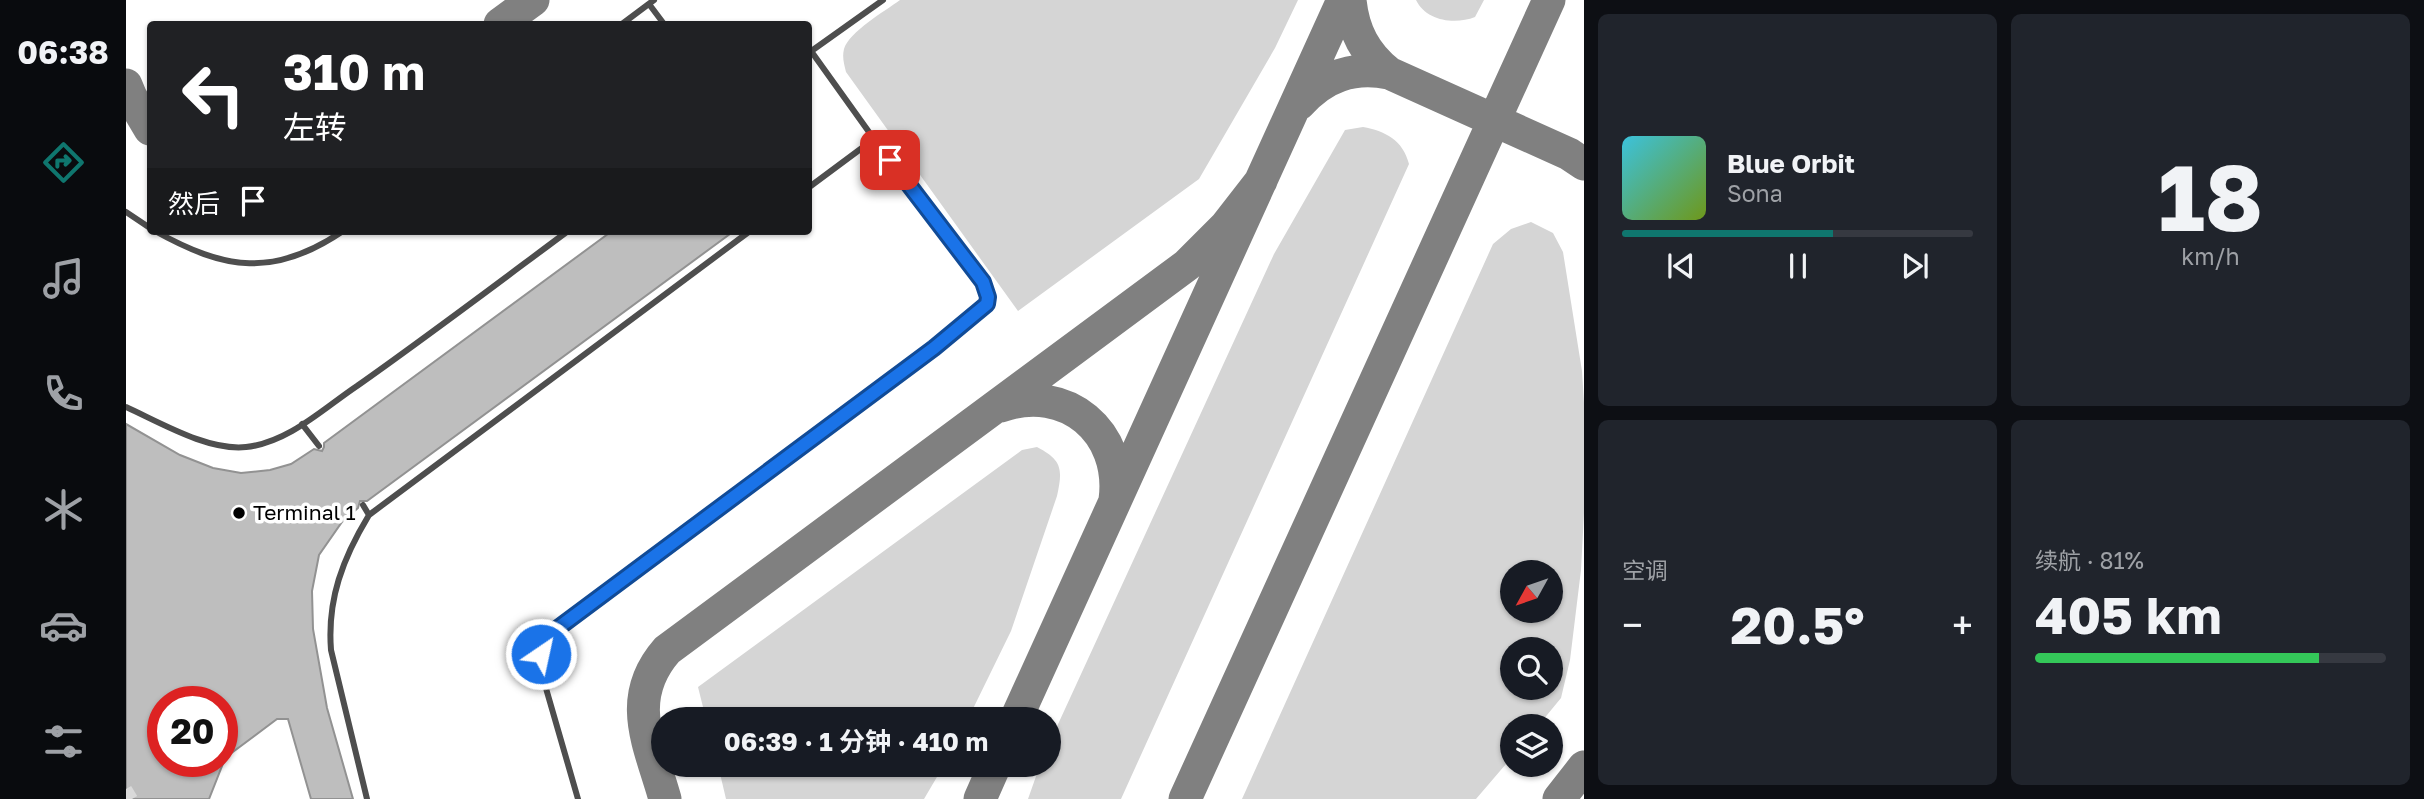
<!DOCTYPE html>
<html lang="zh">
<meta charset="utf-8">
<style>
body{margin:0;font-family:"Golos Text","Noto Sans SC",sans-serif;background:#20242c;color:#f1f3f6;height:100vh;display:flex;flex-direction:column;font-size:26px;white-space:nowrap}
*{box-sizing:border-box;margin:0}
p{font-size:23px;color:#9ea1a6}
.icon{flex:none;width:38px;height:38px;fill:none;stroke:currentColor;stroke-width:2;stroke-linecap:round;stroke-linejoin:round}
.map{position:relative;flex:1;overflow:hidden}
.panel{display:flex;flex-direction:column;gap:14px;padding:14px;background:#0d0f14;width:840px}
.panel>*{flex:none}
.hud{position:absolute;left:21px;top:21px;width:665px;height:214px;border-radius:7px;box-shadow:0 2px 5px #0004;background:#202124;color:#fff;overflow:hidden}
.needle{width:46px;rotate:230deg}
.tools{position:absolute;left:1374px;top:560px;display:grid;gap:14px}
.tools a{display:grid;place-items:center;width:63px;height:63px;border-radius:50%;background:#171b24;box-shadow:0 2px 5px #0004;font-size:35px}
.speed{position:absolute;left:21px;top:686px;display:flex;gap:14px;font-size:35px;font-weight:700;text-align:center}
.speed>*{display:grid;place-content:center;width:91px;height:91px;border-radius:50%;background:#171b24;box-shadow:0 2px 5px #0004;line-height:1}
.speed .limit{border:10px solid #d22;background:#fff;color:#111}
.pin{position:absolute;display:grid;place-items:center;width:60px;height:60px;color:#fff;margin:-30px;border-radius:14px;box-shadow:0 4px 10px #0006}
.me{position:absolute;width:77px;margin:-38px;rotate:34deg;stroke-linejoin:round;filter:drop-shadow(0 0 5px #0008)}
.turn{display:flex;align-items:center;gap:24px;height:147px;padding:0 21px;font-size:32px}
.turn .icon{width:91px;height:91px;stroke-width:2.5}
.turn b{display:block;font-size:49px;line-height:60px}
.then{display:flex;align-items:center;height:66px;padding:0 21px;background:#0003;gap:14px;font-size:26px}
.big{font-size:52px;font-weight:700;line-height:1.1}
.panel .card{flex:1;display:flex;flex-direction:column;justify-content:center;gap:10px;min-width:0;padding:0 24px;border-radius:10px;background:#20242c}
.panel .dial{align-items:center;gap:0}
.dial b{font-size:91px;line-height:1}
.song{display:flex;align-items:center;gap:21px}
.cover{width:84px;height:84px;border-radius:10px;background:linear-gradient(135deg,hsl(190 70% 55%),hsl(80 70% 35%))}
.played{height:7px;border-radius:4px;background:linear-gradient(90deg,#0f766e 60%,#363941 60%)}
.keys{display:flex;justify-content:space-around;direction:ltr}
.heat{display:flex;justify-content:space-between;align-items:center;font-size:38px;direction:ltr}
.charge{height:10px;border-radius:5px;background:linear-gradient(90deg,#34c759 81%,#363941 0)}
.panel .tiles{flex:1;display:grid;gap:14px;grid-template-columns:repeat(2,1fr)}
.trip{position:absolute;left:525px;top:707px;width:410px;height:70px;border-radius:35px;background:#171b24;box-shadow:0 2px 5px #0004;font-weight:700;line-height:70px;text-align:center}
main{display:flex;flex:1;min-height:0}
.tabs{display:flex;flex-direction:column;width:126px;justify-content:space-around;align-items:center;background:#090b0e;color:#9ea1a6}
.tabs .icon{width:49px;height:49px}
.tabs .on{color:#0f766e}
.tabs b{font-size:32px;color:#f1f3f6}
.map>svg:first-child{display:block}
</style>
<main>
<nav class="tabs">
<b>06:38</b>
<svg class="icon on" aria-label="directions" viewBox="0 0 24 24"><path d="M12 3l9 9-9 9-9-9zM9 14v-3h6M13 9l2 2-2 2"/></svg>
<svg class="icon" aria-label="music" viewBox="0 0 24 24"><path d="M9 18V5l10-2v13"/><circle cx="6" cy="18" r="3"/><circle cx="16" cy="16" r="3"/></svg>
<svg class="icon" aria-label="phone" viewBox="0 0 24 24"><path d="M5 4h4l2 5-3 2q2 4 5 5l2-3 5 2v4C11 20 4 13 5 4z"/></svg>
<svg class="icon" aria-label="climate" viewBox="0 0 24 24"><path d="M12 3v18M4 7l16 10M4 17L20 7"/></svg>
<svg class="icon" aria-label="car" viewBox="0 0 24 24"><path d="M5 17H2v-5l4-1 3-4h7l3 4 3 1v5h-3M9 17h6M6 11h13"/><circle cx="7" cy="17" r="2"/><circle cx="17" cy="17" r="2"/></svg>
<svg class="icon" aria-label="filters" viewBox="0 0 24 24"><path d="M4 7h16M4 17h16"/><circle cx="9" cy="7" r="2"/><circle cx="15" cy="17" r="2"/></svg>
</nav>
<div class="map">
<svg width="1458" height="799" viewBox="0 0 1458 799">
<rect width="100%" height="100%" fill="#fff"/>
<path fill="#d5d5d5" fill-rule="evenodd" d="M 774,0 L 1172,0 L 1149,48 L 1073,179 L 892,311 L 720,72 C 718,64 716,57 718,49 C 723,32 759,11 774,0 Z
M 1290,0 L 1358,0 L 1349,17 C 1329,25 1300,21 1290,0 Z
M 1237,127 C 1259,131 1277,140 1283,164 L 995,799 L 902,799 L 914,765 L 922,765 L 922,746 L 1148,254 L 1219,130 Z
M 1405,222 L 1427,233 L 1437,252 L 1456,371 L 1458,403 L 1458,513 L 1455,570 L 1444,660 L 1435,698 L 1412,726 L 1386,726 L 1386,757 L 1350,799 L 1116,799 L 1367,244 L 1385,229 ZM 1386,572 L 1424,572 L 1424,611 L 1386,611 ZM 1386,649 L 1424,649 L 1424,688 L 1386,688 Z
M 911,447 C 936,460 937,469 931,496 L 885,631 L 842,719 L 580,719 L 572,687 L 896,450 Z
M 592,765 L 818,765 L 798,799 L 600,799 Z"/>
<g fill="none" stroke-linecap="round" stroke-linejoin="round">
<path stroke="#808080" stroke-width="33" d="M 1224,0 C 1227,31 1239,54 1263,73
M 374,24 L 407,0
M 0,85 L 5,97 L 24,129
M 1173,104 C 1198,76 1227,66 1263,73 L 1443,154 L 1458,164
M 875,406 C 940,383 998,432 989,500
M 890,719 L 1217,0
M 539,799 C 524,745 498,699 541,650 L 1061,265 L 1100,226 L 1135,181
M 854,799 L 869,765
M 1059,799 L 1423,0
M 1433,799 L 1458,767"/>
</g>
<path fill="#bebebe" stroke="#929292" stroke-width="2" d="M 486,231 L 608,231 L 241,501 L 234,501 L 232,508 L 216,522 L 193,555 L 186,591 L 187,629 L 201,708 L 227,799 L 185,799 L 162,719 L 151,719 L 96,760 L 96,702 L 37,702 L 37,761 L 98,761 L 83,799 L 0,799 L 0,424 L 54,455 L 87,468 L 115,473 L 144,470 L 165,464 L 188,449 L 196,451 L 198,447 L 198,443 Z"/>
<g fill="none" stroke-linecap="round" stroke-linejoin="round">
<path stroke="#d9d9d9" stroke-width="12" stroke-dasharray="12 6" stroke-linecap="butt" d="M 0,789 L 6,799"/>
<path stroke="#4e4e4e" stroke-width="6" d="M 523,4 L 538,24
M 496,24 L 528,0
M 684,52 L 757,0
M 682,188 L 748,139 L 685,51
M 0,212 L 24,228
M 29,231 C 99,270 148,278 217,231
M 0,407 C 35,423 82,451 120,447 C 162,443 198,408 231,386 C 302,336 372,283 442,231
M 176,424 L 193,446
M 237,505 L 243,515
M 241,799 L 205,650 C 201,599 217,558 243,515 L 624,231
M 452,799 L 417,678 L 415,654 L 418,643 L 422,636 L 808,348 L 861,304 L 862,297 L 857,282 L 748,139"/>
</g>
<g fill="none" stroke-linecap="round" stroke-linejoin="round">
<g stroke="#114b97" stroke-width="18">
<path id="route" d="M 415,654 L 418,643 L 428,631 L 808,348 L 861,304 L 862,297 L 857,282 L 764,160"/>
</g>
<use href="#route" stroke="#1a73e8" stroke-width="12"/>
</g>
<circle fill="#000" stroke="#fff" stroke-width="2.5" cx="113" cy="513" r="7"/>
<g text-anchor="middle" stroke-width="7" stroke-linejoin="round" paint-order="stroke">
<g font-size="21" fill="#000" stroke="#fff" text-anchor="start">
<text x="127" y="520">Terminal 1</text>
</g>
</g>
</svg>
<div class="tools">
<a><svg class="needle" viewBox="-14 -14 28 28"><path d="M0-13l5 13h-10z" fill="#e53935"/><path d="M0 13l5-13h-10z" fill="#9ea1a6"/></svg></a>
<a><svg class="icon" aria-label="search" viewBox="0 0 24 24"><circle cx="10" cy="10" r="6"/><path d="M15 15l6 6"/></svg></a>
<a><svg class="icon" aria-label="layers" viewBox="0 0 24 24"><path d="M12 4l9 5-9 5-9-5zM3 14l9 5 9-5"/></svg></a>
</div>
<div class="speed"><div class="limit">20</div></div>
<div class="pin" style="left:764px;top:160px;background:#d93025"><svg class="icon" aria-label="arrive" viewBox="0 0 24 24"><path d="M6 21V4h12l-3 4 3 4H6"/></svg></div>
<svg class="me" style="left:415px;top:654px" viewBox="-20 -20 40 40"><circle r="17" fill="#1a73e8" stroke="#fff" stroke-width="3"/><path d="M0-11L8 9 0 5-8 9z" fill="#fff"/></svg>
<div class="trip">06:39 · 1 分钟 · 410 m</div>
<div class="hud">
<div class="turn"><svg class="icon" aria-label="left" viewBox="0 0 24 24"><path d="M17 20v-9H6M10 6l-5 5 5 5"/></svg><div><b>310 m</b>左转</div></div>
<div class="then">然后<svg class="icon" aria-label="arrive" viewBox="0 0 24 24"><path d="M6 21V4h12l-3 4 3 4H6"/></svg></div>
</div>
</div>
<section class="panel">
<div class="tiles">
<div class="card">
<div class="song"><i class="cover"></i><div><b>Blue Orbit</b><p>Sona</p></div></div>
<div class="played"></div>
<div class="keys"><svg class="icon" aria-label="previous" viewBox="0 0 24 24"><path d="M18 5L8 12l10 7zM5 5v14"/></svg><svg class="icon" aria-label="pause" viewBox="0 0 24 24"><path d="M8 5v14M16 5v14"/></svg><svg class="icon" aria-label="next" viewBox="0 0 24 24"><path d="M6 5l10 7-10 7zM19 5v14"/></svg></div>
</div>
<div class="card dial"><b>18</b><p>km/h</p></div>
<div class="card"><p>空调</p>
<div class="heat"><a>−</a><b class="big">20.5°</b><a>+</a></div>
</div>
<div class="card"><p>续航 · 81%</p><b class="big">405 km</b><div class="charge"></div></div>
</div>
</section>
</main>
